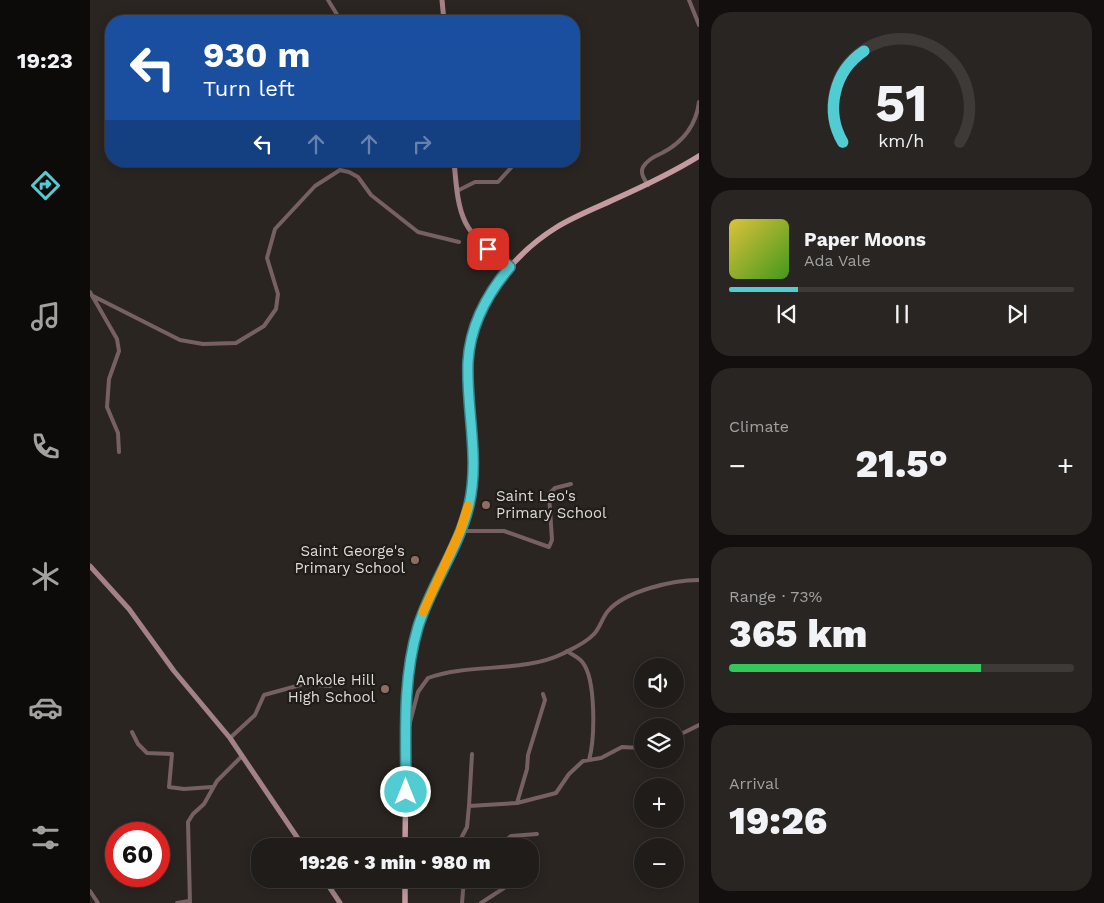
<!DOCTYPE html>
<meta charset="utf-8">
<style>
body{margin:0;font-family:"Work Sans",sans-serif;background:#282522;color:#f1f3f6;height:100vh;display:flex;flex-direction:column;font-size:19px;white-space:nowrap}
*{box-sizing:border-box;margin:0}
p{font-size:16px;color:#a2a1a2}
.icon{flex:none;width:28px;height:28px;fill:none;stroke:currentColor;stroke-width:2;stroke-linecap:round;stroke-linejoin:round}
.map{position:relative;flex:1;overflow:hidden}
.panel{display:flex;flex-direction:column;gap:12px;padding:12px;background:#120f0e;width:405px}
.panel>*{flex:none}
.guide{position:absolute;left:15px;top:15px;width:475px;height:152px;border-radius:20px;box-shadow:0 2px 12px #0003,0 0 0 1px #3d3a38;background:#1a4fa0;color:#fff;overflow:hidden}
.controls{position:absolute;left:544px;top:658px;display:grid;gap:10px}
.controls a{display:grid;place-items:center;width:50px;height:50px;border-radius:50%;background:#201c19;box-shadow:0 2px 12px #0003,0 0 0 1px #3d3a38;font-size:25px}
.speed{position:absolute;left:15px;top:822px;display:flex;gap:10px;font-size:25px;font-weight:700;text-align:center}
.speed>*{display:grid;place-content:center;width:65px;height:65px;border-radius:50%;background:#201c19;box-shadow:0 2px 12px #0003,0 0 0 1px #3d3a38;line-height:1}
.speed .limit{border:8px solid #d22;background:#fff;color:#111}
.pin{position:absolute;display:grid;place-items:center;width:42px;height:42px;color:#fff;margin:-21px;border-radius:10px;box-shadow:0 2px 8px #0006}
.me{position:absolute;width:55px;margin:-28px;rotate:0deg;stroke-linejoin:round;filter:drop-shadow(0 0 4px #0008)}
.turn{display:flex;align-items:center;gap:18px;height:105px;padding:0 15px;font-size:22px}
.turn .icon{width:65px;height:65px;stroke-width:2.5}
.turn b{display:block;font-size:35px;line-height:42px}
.lanes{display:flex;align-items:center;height:48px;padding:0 15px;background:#0003;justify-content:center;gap:25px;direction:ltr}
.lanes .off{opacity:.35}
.big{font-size:38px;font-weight:800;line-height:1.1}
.panel .widget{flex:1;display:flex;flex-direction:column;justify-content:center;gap:8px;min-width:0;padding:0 18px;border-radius:20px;background:#282522}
.panel .dial{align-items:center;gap:0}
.dial svg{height:130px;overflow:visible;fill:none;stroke:#3d3a38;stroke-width:7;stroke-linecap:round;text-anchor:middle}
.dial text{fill:#f1f3f6;stroke:none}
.song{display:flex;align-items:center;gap:15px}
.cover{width:60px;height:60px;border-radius:8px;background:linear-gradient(135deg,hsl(50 70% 55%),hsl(100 70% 35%))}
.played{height:5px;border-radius:2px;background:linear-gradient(90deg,#51ccd2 20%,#3d3a38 20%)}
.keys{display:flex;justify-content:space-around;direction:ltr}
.heat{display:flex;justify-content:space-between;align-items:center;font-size:28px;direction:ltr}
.charge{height:8px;border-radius:4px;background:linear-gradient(90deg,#34c759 73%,#3d3a38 0)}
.trip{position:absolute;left:161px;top:838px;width:288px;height:50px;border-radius:20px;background:#201c19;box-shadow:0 2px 12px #0003,0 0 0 1px #3d3a38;font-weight:800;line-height:50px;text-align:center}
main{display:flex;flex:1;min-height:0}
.tabs{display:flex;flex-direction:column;width:90px;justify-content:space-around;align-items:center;background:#0d0b0a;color:#a2a1a2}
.tabs .icon{width:35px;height:35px}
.tabs .on{color:#51ccd2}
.tabs b{font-size:22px;color:#f1f3f6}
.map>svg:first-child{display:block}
</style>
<main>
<nav class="tabs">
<b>19:23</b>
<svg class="icon on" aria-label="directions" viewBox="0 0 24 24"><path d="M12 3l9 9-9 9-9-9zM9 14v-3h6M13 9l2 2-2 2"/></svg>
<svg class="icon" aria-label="music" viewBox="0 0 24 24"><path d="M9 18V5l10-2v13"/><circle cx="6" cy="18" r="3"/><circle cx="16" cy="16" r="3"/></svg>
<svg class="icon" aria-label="phone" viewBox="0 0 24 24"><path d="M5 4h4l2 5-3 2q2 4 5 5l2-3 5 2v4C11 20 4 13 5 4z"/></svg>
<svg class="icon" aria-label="climate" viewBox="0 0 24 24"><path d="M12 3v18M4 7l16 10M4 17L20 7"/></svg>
<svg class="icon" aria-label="car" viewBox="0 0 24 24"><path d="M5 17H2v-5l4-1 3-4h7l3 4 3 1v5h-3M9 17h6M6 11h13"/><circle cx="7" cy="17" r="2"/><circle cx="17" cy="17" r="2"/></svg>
<svg class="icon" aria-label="filters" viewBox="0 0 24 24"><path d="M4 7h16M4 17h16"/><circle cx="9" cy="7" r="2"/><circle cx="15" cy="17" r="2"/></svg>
</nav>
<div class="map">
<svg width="609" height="903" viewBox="0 0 609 903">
<rect width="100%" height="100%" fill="#2a2521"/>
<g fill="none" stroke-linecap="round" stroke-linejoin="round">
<path stroke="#766062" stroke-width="4" d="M 238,0 L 251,21
M 599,0 L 609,25
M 558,185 C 554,179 550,173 553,167 C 557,160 565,156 572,153 C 593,142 606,126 609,102
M 367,191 L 385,182 L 408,182 L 427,161
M 0,292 L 27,339 L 29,351 L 19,379 L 17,407 L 28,433 L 29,452
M 3,296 L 90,340 L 113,344 L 146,343 L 174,326 L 186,309 L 188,294 L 177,258 L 185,229 L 225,186 L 250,170 L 259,172 L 268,177 L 281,195 L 328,232 L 369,242
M 370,531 L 414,531 L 459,547 L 462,540 L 459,494 L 465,488 L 481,484
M 477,651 C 482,655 489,657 493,663 C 506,680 505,739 499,760
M 318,730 L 328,692 L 338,678 C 378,663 433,673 472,654 C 482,649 496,643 504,634 C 510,628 512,618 518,611 C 535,591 583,580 609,580
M 42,732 L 48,744 L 57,753 L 82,754 L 79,787 L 94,789 L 122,787
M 585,737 L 609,725
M 140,738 L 165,715 L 174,695 L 214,684 L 240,686
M 427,803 L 437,769 L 438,755 L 455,700 L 453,694
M 379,806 L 382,754
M 367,846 L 377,827 L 379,806 L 427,803 L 466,793 L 479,774 L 493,761 L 511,758 L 532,747 L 552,748
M 408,846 L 421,836 L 447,834
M 315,885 L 322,879
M 0,891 L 8,903
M 87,903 L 99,901
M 100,903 L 98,822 L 103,814 L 114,804 L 127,781 L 152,756
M 372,903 L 374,879
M 391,903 L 414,888"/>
<path stroke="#a38184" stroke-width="5" d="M 352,0 L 354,21
M 364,161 C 369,221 371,230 420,267
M 0,566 L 39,609 L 84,671 L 140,738 L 213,846
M 234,879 L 250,903"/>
<path stroke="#c59a9f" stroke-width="5.5" d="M 315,846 L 317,682 C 321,655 327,627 337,602 C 351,569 371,539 379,504 C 387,468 383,431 380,395 C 380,384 378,372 379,361 C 384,305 420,256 467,227 C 485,216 506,208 525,199 C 554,186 582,173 609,156
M 315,903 L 315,879"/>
</g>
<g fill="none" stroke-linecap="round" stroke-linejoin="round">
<g stroke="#358588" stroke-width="12">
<path id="route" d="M 316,792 C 316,736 312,681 328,627 C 341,585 369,548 379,505 C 390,457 376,410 378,362 C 380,326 398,293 420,267 L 398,249"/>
</g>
<use href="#route" stroke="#51ccd2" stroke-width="9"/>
<path stroke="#f59e0b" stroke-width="9" d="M 333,612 L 370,531 L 378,506"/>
</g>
<g fill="#8d6e63" stroke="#201c18" stroke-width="2">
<circle cx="396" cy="505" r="5"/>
<circle cx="325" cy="560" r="5"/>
<circle cx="295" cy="689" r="5"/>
</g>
<g text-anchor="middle" stroke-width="4.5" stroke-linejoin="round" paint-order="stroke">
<g font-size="15" fill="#dfdbd9" stroke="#201c18" text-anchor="end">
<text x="406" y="501" text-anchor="start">Saint Leo's<tspan x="406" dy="17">Primary School</tspan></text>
<text x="315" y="556">Saint George's<tspan x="315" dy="17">Primary School</tspan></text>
<text x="285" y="685">Ankole Hill<tspan x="285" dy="17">High School</tspan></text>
</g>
</g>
</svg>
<div class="controls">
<a><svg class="icon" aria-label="sound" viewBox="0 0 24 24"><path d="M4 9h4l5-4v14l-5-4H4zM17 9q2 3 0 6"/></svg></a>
<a><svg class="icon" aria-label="layers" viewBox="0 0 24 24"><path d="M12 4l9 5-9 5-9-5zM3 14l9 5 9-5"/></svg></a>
<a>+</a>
<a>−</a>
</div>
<div class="speed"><div class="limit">60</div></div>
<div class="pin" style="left:398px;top:249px;background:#d93025"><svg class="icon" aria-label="arrive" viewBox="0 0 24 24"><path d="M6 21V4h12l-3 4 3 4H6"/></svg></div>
<svg class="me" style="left:316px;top:792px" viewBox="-20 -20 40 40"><circle r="17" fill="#51ccd2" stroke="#fff" stroke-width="3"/><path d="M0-11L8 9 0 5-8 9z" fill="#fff"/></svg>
<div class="trip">19:26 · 3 min · 980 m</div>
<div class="guide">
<div class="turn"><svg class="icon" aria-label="left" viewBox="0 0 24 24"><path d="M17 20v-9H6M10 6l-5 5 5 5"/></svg><div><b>930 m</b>Turn left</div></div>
<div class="lanes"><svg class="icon" aria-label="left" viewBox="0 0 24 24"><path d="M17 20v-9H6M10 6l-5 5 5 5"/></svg><svg class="icon off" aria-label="ahead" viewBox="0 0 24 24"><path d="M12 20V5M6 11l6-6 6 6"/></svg><svg class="icon off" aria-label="ahead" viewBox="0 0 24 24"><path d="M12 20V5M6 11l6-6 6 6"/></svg><svg class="icon off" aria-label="right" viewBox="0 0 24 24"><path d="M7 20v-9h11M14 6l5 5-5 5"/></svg></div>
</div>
</div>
<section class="panel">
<div class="widget dial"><svg viewBox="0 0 100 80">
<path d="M14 69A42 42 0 1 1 86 69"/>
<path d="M14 69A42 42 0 0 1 27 13" stroke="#51ccd2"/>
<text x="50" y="56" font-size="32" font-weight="700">51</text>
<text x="50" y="72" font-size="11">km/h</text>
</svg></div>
<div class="widget">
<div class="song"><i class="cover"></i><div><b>Paper Moons</b><p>Ada Vale</p></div></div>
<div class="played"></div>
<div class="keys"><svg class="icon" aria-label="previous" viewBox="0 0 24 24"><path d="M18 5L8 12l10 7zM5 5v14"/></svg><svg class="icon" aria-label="pause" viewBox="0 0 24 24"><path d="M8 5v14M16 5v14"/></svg><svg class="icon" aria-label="next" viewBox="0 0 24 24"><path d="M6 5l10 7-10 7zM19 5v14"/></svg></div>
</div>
<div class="widget"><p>Climate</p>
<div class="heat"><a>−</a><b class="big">21.5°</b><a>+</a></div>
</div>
<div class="widget"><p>Range · 73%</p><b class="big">365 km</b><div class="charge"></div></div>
<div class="widget"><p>Arrival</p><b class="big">19:26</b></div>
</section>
</main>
